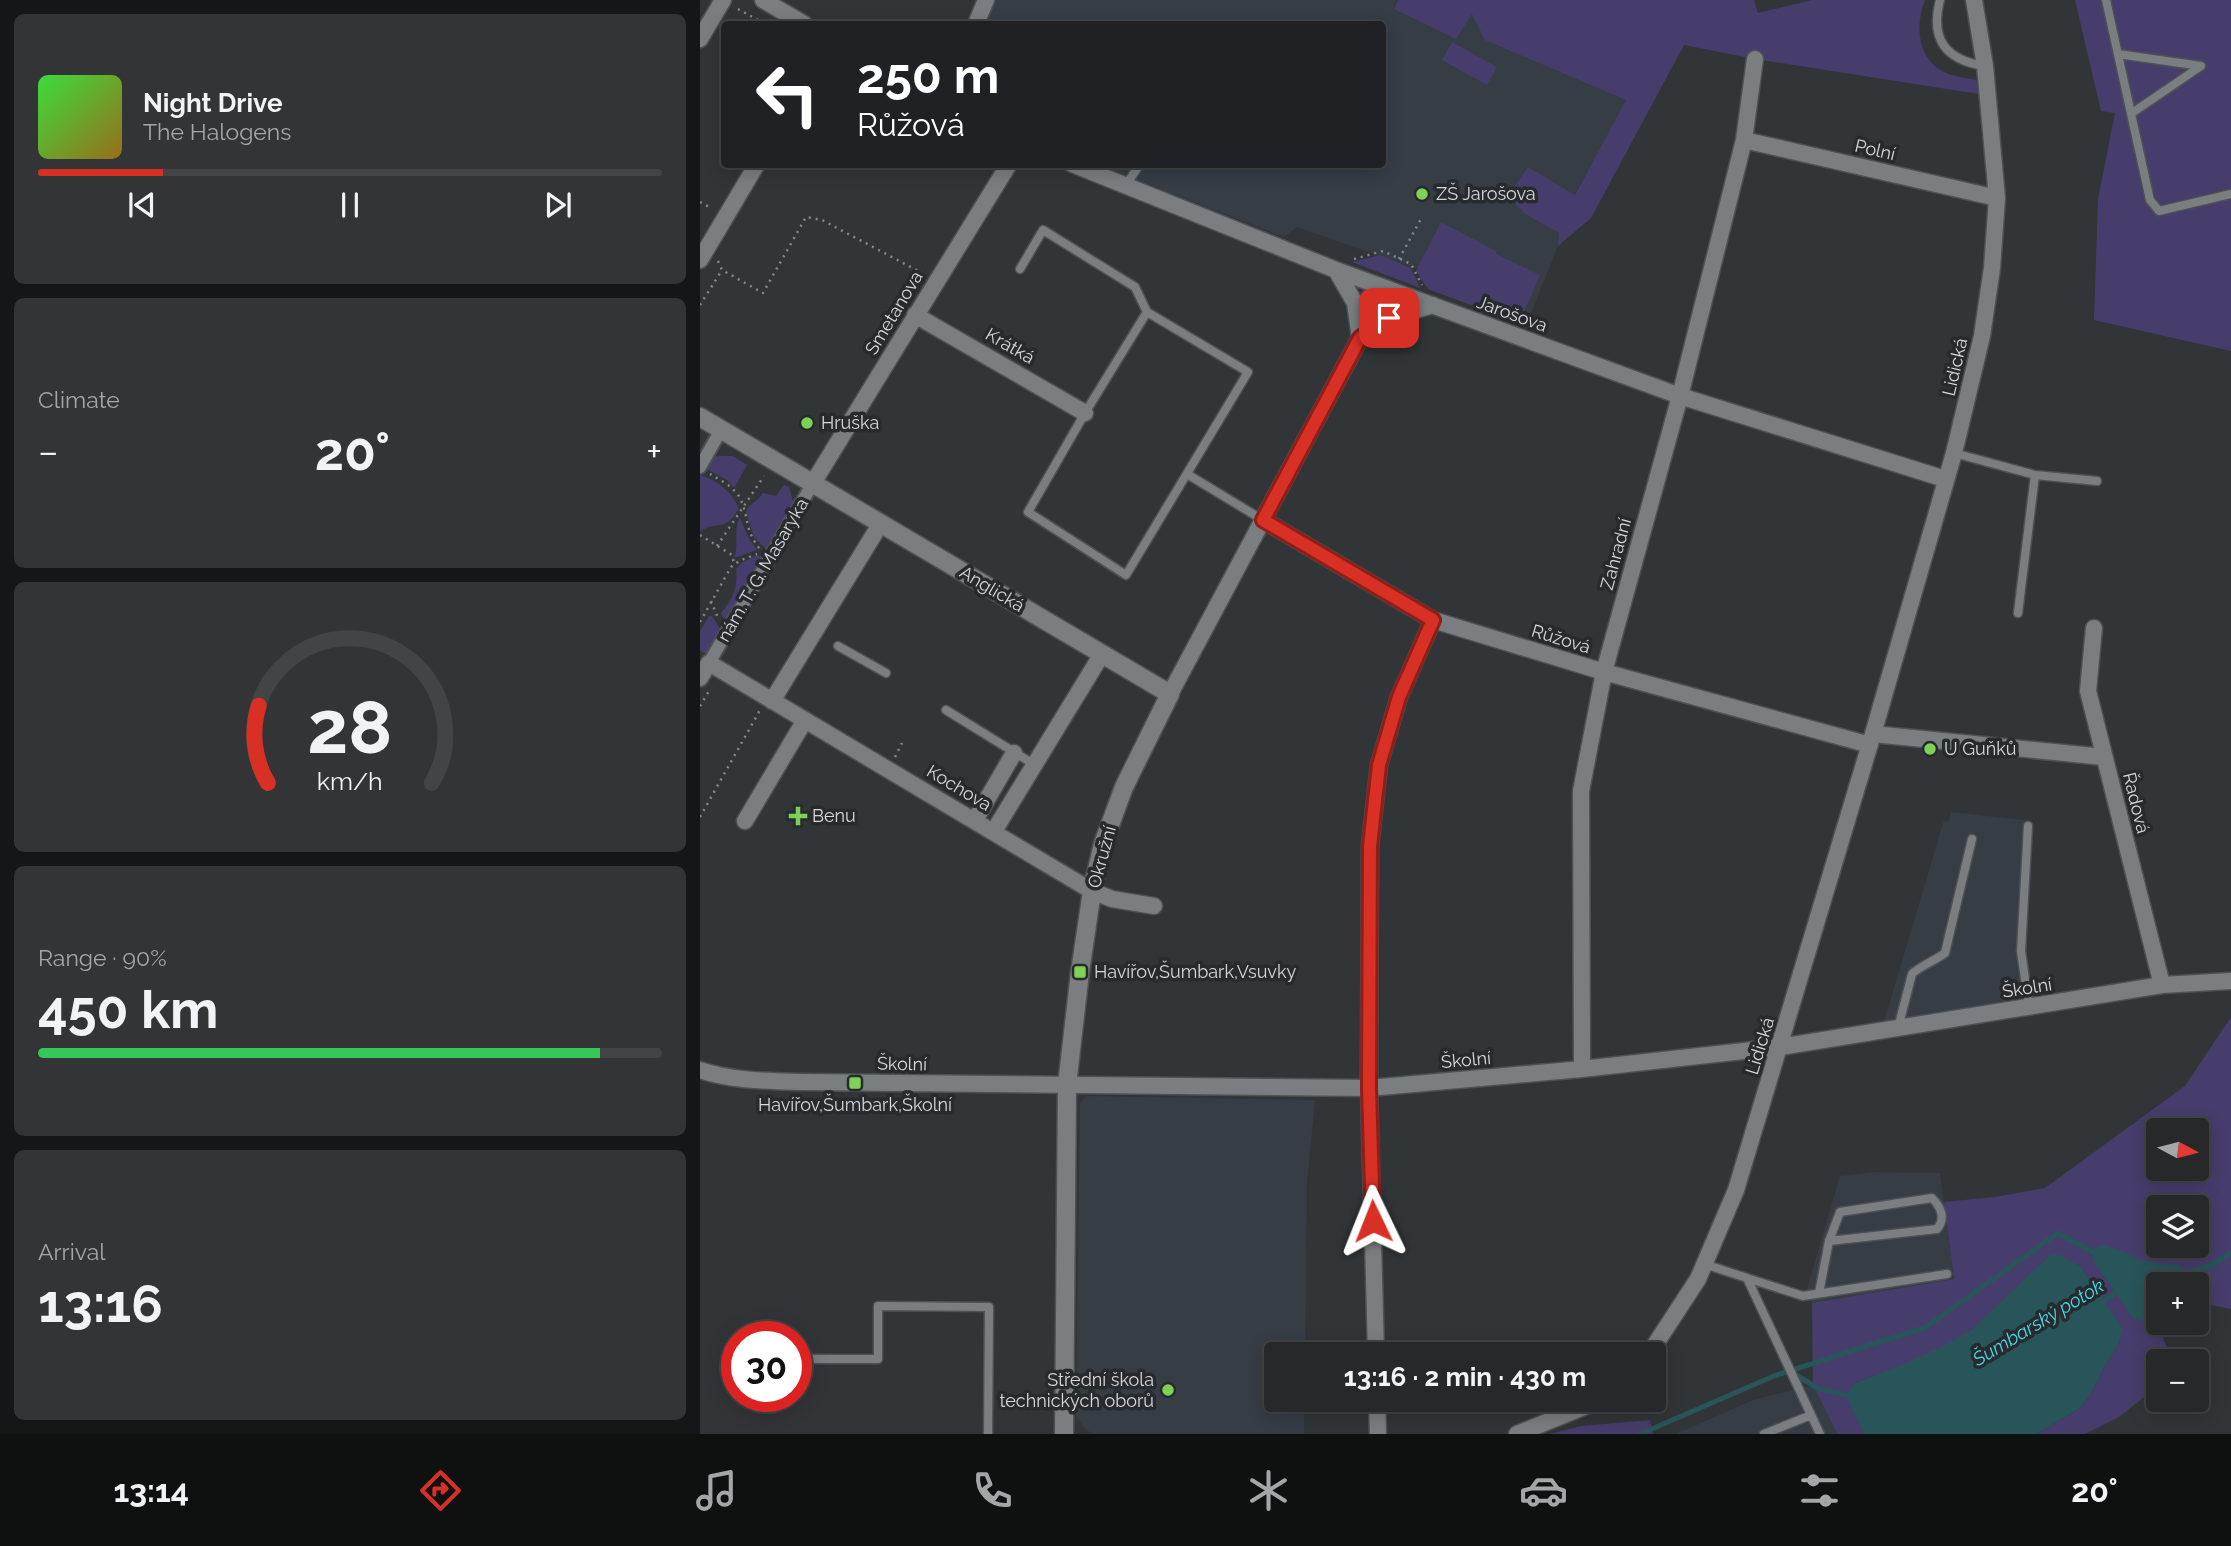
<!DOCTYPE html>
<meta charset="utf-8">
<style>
body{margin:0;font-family:Raleway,sans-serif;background:#323435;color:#f1f3f6;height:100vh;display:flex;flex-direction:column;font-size:26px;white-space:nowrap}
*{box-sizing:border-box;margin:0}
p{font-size:23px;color:#a4a6a8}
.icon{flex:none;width:38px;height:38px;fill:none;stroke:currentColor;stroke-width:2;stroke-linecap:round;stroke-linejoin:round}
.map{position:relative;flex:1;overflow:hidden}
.sheet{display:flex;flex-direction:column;gap:14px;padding:14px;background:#151617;width:700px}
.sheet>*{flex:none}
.guide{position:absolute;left:21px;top:21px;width:665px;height:147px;border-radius:7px;box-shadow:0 4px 18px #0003,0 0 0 2px #424446;background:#202124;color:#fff;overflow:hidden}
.needle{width:46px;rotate:97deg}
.buttons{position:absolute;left:1446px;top:1118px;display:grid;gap:14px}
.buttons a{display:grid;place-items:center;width:63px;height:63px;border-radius:7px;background:#262829;box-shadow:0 4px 18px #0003,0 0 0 2px #424446;font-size:35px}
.speed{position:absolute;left:21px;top:1321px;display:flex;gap:14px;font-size:35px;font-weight:700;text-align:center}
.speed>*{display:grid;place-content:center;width:91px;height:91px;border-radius:50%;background:#262829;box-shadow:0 4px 18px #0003,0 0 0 2px #424446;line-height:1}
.speed .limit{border:10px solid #d22;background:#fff;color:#111}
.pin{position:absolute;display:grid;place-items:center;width:60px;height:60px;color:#fff;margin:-30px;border-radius:14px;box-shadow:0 4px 10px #0006}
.me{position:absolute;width:77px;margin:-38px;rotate:358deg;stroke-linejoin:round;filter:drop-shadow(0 0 5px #0008)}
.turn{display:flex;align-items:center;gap:24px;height:147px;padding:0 21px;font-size:32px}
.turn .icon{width:91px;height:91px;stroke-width:2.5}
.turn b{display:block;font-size:49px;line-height:60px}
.big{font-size:52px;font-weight:700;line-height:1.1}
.sheet .widget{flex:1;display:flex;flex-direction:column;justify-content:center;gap:10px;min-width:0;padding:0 24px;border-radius:10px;background:#323435}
.sheet .dial{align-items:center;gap:0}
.dial svg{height:182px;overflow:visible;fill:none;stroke:#424446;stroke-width:7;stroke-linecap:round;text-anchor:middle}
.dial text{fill:#f1f3f6;stroke:none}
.song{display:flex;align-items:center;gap:21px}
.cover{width:84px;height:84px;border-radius:10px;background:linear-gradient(135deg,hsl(120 70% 55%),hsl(40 70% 35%))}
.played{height:7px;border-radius:4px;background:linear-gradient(90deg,#d93025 20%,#424446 20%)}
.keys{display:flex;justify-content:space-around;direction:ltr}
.heat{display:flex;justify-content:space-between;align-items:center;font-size:38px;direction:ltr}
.charge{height:10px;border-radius:5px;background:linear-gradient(90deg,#34c759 90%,#424446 0)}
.trip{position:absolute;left:564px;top:1342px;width:402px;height:70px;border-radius:7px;background:#262829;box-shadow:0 4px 18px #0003,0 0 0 2px #424446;font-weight:700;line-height:70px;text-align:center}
.dock{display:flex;height:112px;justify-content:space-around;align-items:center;background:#0f1010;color:#a4a6a8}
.dock .icon{width:49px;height:49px}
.dock .current{color:#d93025}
.dock b{font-size:32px;color:#f1f3f6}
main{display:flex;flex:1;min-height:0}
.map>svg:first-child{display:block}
</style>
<main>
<section class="sheet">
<div class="widget">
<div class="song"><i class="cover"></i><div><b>Night Drive</b><p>The Halogens</p></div></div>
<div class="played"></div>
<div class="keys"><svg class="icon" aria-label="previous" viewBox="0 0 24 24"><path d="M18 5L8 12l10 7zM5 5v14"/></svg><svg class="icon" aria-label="pause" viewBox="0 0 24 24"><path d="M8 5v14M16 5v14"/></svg><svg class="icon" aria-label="next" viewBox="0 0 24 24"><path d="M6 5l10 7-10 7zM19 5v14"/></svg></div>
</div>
<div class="widget"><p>Climate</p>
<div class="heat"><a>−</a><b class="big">20°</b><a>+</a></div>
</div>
<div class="widget dial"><svg viewBox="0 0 100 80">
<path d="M14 69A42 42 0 1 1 86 69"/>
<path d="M14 69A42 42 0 0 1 10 35" stroke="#d93025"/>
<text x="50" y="56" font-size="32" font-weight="700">28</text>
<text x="50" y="72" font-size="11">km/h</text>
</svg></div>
<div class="widget"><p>Range · 90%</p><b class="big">450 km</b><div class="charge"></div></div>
<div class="widget"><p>Arrival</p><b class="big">13:16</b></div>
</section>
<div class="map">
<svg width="1531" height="1434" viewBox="0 0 1531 1434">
<rect width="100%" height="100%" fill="#323537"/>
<path fill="#363d45" d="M 286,0 L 697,0 L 694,8 L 772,13 L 961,0 L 927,100 L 874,196 L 828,167 L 825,214 L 859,233 L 858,246 L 831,313 L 717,269 L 597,227 L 584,237 L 399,165 L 682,164 L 682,24 L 276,24 Z
M 1251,812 L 1332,821 L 1324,947 L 1331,1000 L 1183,1025 L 1244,820 L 1248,822 Z
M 386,1096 L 615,1100 L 607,1184 L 605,1354 L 576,1354 L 576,1400 L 604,1400 L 604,1434 L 394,1434 L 386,1430 L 376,1416 L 380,1102 Z
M 1176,1172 L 1240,1173 L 1254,1279 L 1112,1303 L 1107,1289 L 1140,1176 Z
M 1113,1385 L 1137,1434 L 976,1434 L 1053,1400 Z"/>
<path fill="#473d6c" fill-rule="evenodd" d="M 698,0 L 1054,0 L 1058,13 L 1112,0 L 1225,0 C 1214,27 1218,63 1249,74 C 1257,77 1267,78 1276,80 L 1279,94 L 1055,59 L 984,45 L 891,218 L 858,246 L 859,233 L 825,214 L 815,203 L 815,186 L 828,167 L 875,195 L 926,100 L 785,40 L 772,14 L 756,39 L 694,9 Z
M 1375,0 L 1531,0 L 1531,351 L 1394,320 L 1398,199 L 1415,113 L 1401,111 Z
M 752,42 L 797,67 L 787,85 L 742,60 Z
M 741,222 L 796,251 L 796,254 L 840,275 L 819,323 L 728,289 L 716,271 Z
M 680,255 L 711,268 L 720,288 L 652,262 Z
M 665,288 L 689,296 L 692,305 L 689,311 L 669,321 L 663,318 L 658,294 Z
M 20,456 L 33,456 L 47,465 L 34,488 L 27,480 L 5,468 L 11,457 Z
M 0,475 C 17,480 31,491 39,508 C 26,532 20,520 0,531 Z
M 84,485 L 89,487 L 94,505 L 68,551 L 54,537 L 46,512 C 48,504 58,502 63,493 L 76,496 Z
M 40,518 L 49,539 L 57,550 L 37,557 L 34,557 C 40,544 32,531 40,518 Z
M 55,556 L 64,556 L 25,622 L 21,613 C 33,599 38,588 36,569 L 41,563 Z
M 9,616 L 12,616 L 21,630 L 6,654 L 0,651 L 0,631 Z
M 1531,1017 L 1531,1309 L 1496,1302 L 1496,1284 L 1458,1284 L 1458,1323 L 1475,1323 L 1462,1336 L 1473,1361 L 1458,1362 L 1458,1386 L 1419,1417 L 1385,1434 L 1337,1434 L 1380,1408 L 1390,1395 L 1404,1367 L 1419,1344 L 1421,1328 L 1380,1266 L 1350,1255 C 1324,1280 1300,1308 1272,1329 C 1239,1355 1193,1368 1155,1383 L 1158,1420 L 1164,1434 L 1137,1434 L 1113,1385 L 1112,1303 L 1254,1279 L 1244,1202 L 1295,1197 L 1345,1188 L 1485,1086 ZM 1458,1130 L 1496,1130 L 1496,1169 L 1458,1169 ZM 1458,1208 L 1496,1208 L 1496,1246 L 1458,1246 Z
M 950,1420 L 953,1434 L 850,1434 L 881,1426 Z"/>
<path fill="#285559" d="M 1405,1245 L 1445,1261 L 1478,1265 L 1485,1270 L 1476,1284 L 1458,1284 L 1458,1312 L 1448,1322 L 1433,1318 L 1394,1262 L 1392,1249 Z
M 1350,1255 L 1360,1255 L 1380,1266 L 1422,1328 L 1419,1344 L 1404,1367 L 1390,1395 L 1380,1408 L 1337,1434 L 1164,1434 L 1146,1396 L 1155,1383 L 1202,1365 L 1245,1345 L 1271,1330 Z"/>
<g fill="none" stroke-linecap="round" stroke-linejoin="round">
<path stroke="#285559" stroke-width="5" d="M 1473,1277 L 1511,1265 L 1531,1253
M 1398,1304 L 1419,1291
M 1091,1372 L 1119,1389 L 1153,1396
M 940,1434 L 1074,1376 L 1226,1327 L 1358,1233 L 1396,1254"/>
<g stroke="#4e5153" stroke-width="11">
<path id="service" d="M 1240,0 C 1230,39 1245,60 1285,66
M 1406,0 L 1450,200 L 1459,211 L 1531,194
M 1418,54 L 1501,66 L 1432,113
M 426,185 L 440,164
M 320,269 L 343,230 L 435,287 L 447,312
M 447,312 L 548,372 L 426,575 L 328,512 L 385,413 Z
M 1254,453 L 1335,475 L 1397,481
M 487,474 L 563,520
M 1318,613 L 1335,475
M 138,646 L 186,673
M 246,710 L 335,765
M 1328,826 L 1321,951 L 1329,1007
M 1198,1028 L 1212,974 C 1217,968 1236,960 1245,953 L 1272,839
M 1004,1264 L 1047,1278 L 1120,1434
M 1047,1278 L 1103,1296 L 1247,1274
M 1119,1293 L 1129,1241 L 1140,1212 L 1232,1198 C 1241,1207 1246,1219 1237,1229 L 1129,1241
M 96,1359 L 178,1359 L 178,1306 L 289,1307 L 288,1434
M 1064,1434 L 1111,1415"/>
</g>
<g stroke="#4e5153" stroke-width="16">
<path id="pedestrian" d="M 0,467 L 21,430
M 9,663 L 113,483"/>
</g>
<g stroke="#4e5153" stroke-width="19">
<path id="minor" d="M 63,0 L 104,24
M 276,24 L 286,0
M 0,39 L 23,0
M 1044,140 L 1297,198
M 372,164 L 636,270 L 980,396 L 1245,479
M 0,260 L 57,164
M 636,270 L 655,303 L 660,338
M 215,315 L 385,413
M 113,483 L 309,164
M 563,520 L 733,620 L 904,672 L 1170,745
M 1394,628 L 1388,691 L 1462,985
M 0,678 L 9,663 L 392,891 L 412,899 L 454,906
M 470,694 L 660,338 L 689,318 L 733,305
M 72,701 L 181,523
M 1173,734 L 1404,757
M 275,820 L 314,753
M 45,821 L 105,720
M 294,831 L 402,654
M 882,1069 L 881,791 L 904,672 L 980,396 L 1044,140 L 1055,59
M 0,1070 C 32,1081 68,1081 102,1082 L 669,1088 L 882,1069 L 1080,1047 L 1462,985 L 1531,981
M 676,1354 L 669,1088 L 670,846 L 679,765 L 699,697 L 733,620
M 949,1354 L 998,1279 L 1036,1190 L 1173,734 L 1254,453 L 1282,336 L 1292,268 L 1297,198 L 1285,66 L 1274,0
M 677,1400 L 678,1434
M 817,1434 L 886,1406 L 894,1400"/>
</g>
<g stroke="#4e5153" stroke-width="21">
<path id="tertiary" d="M 0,417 L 470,694 L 424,787 L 403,844 L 392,891 L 380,972 L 367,1085 L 364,1434"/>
</g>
<path stroke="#86888a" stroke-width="2.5" stroke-dasharray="2 5" stroke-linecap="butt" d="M 38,9 L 65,24
M 120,20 L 127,24
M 0,202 L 11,208
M 654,259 L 683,251 L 711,264 L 722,285
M 699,259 L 721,219
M 18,261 L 22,270 L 63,293 L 106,217 L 122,220 L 222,273
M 0,305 L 22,270
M 10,474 C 20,480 34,487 40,498 C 49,516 44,530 60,549
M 0,535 L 32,555 L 34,563
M 17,546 L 64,476
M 11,601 L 18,618
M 0,622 L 31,567 L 39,561 L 57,554
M 0,706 L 9,691
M 195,757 L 202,743
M 0,817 L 60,710"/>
<use href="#service" stroke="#7a7e81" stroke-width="8"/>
<use href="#pedestrian" stroke="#7a7e81" stroke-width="12"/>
<use href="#minor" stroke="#7a7e81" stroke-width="16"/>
<use href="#tertiary" stroke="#7a7e81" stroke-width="18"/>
</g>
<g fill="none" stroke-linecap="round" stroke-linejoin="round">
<g stroke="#8d1f18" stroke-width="18">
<path id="route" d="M 673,1221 L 669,1088 L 670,846 L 679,765 L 699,697 L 733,620 L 563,520 L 660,338 L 689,318"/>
</g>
<use href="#route" stroke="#d93025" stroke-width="12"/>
</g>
<g fill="#7dd154" stroke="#282b2d" stroke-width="2.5">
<circle cx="722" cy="194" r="7"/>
<circle cx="107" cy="423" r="7"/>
<circle cx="1230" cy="749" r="7"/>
<path d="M94.5 805.5h7v7h7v7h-7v7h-7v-7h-7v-7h7z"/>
<rect x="373" y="965" width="14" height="14" rx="3.5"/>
<rect x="148" y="1076" width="14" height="14" rx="3.5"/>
<circle cx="468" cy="1390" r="7"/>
</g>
<g text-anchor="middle" stroke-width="7" stroke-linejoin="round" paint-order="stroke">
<g font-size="18" fill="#d6d8d9" stroke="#282b2d">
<text transform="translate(1175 150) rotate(13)" y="6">Polní</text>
<text transform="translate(194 313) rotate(-59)" y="6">Smetanova</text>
<text transform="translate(812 314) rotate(20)" y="6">Jarošova</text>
<text transform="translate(310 346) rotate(30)" y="6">Krátká</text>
<text transform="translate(1255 367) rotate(-77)" y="6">Lidická</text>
<text transform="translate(916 554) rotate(-75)" y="6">Zahradní</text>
<text transform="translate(63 570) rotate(-60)" y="6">nám. T. G. Masaryka</text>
<text transform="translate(292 589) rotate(31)" y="6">Anglická</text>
<text transform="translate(861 639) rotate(17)" y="6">Růžová</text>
<text transform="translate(259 788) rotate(31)" y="6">Kochova</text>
<text transform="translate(1436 803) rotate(76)" y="6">Řadová</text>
<text transform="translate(402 857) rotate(-75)" y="6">Okružní</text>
<text transform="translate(1327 988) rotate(-9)" y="6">Školní</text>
<text transform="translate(1060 1046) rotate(-73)" y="6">Lidická</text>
<text transform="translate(766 1060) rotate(-5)" y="6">Školní</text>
<text transform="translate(202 1064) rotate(1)" y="6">Školní</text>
</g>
<g font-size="18" fill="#d6d8d9" stroke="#282b2d" text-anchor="start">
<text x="736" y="200">ZŠ Jarošova</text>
<text x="121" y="429">Hruška</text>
<text x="1244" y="755">U Guňků</text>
<text x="112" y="822">Benu</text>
<text x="394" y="978">Havířov,Šumbark,Vsuvky</text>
<text x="155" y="1111" text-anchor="middle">Havířov,Šumbark,Školní</text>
<text x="454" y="1386" text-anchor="end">Střední škola<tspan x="454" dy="21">technických oborů</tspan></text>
</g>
<g font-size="19" font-style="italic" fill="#46dae7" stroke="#282b2d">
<text transform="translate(1338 1322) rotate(-31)" y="7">Šumbarský potok</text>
</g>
</g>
</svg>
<div class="buttons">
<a><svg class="needle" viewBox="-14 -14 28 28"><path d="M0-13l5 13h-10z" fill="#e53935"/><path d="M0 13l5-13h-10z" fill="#a4a6a8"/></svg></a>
<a><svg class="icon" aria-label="layers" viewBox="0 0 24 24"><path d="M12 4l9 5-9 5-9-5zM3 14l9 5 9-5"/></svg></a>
<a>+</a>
<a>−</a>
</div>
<div class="speed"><div class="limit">30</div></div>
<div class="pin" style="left:689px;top:318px;background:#d93025"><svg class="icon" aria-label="arrive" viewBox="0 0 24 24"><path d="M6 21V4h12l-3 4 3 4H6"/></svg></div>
<svg class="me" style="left:673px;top:1221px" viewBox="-20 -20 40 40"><path d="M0-17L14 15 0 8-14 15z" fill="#d93025" stroke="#fff" stroke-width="4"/></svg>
<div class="trip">13:16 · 2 min · 430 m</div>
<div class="guide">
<div class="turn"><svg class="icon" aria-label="left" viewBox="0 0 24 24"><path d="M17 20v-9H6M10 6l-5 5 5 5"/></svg><div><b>250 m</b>Růžová</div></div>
</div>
</div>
</main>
<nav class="dock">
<b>13:14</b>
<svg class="icon current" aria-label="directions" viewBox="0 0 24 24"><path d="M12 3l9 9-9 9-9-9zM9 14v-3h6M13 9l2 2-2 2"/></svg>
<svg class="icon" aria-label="music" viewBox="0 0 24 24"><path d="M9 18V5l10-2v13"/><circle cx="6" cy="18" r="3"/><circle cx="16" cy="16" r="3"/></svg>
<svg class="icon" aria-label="phone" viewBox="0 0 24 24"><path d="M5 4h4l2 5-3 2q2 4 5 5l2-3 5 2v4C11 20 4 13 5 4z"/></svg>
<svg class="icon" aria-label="climate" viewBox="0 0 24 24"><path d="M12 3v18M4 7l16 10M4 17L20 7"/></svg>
<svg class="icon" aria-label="car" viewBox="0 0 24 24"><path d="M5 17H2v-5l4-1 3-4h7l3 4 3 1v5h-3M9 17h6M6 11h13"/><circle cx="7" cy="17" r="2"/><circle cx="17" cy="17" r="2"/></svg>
<svg class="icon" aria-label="filters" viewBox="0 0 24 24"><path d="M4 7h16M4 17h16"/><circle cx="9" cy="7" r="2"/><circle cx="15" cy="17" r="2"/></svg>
<b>20°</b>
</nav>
